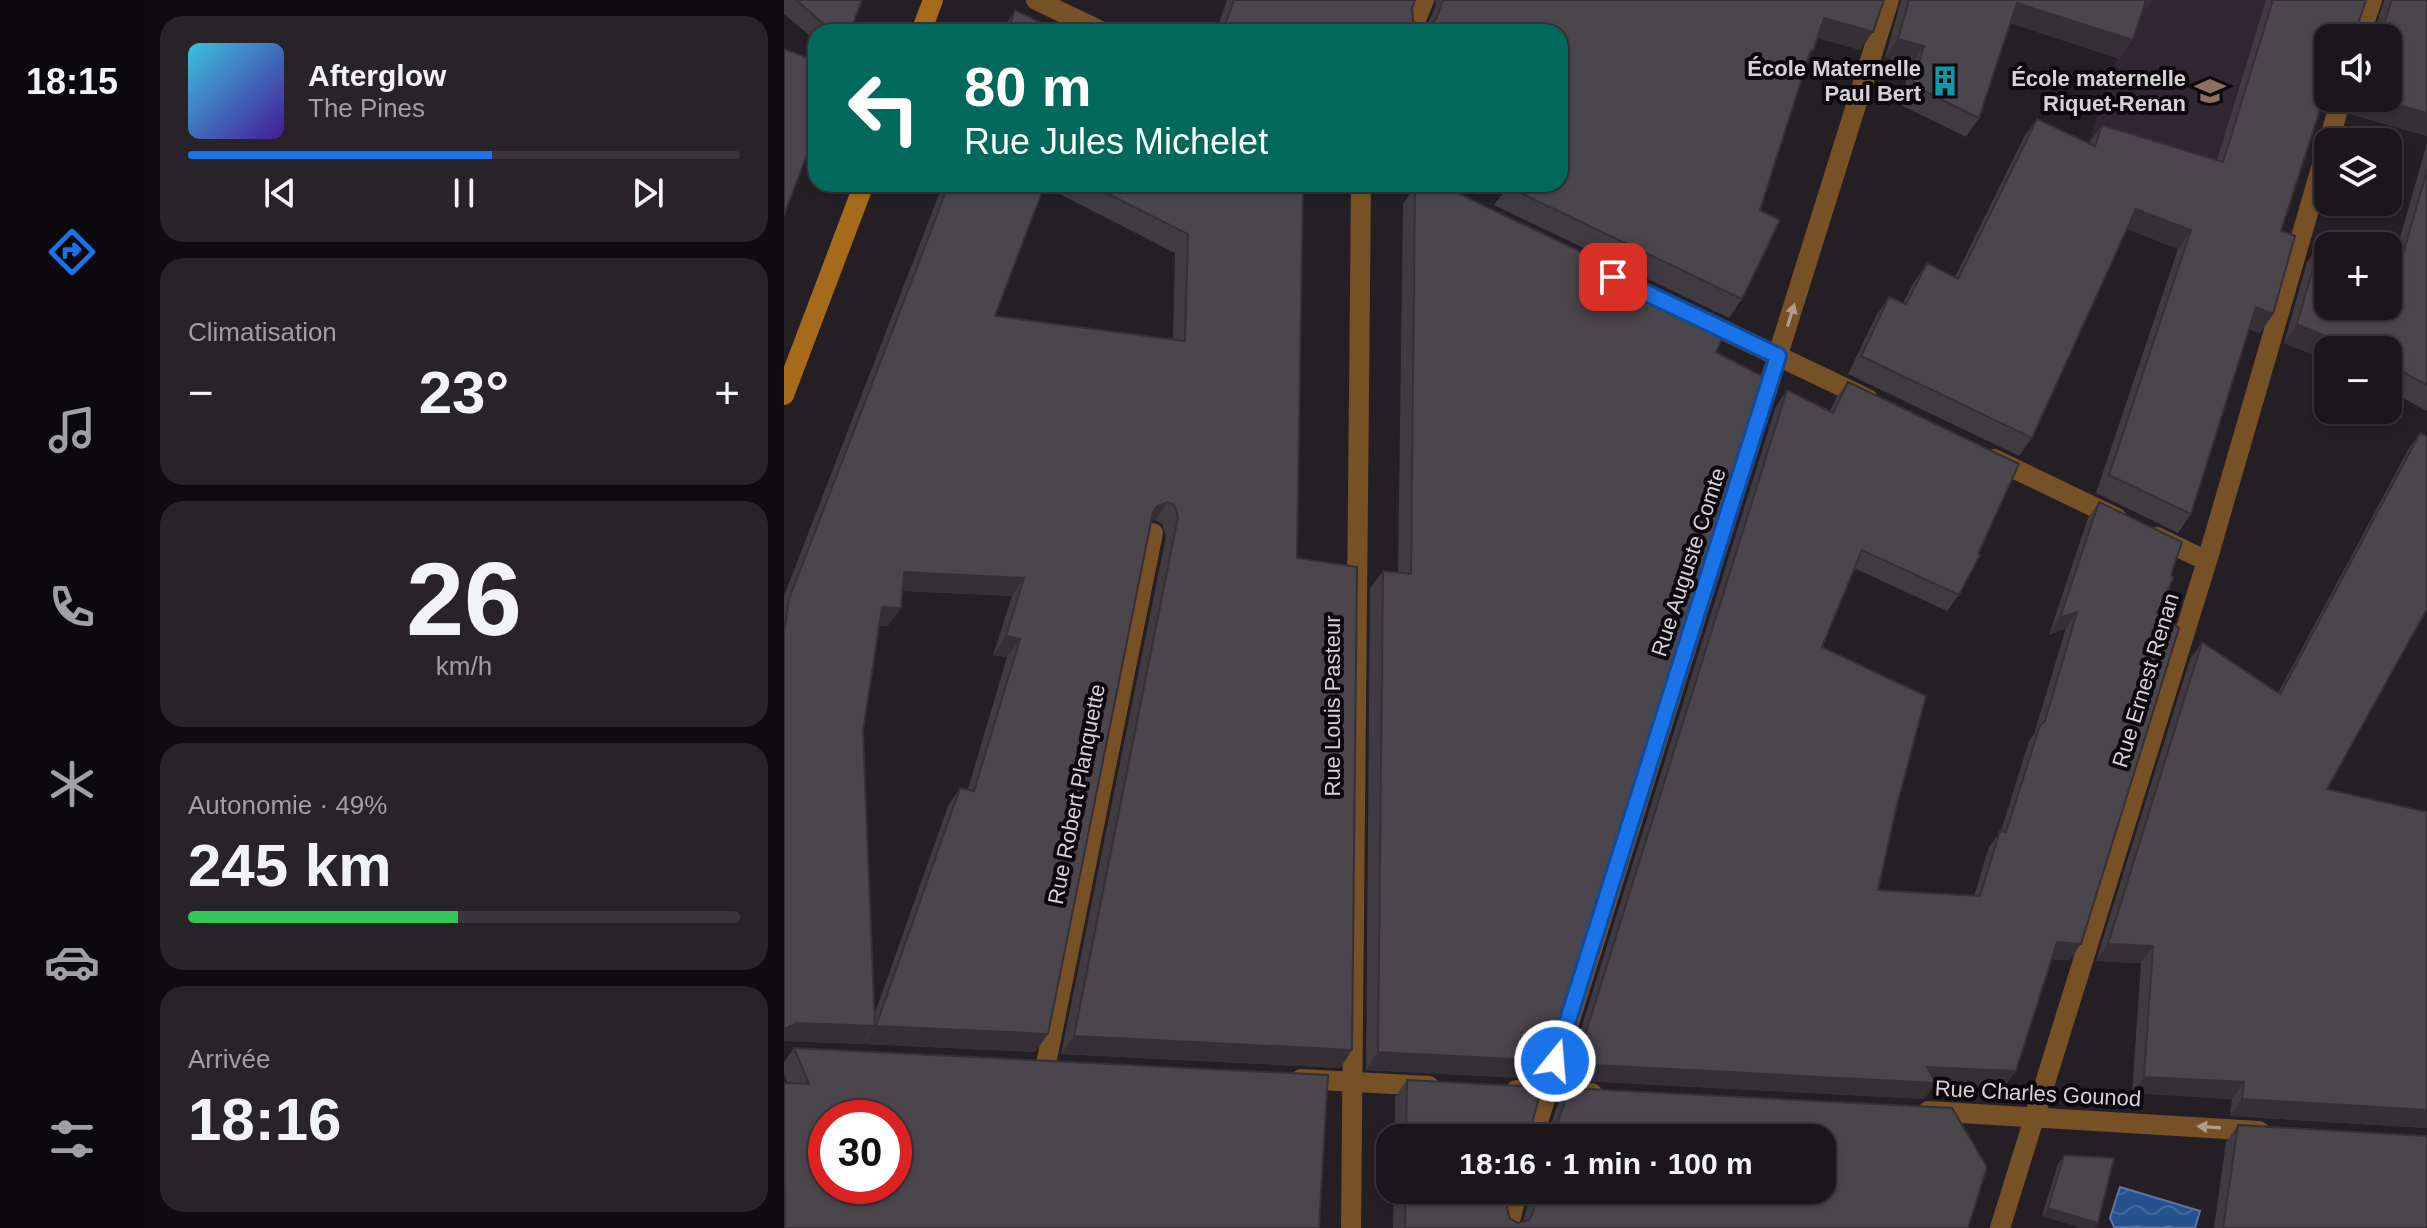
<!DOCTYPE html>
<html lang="fr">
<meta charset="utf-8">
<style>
body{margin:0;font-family:Helvetica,sans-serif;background:#282329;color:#f1f3f6;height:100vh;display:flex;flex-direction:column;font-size:30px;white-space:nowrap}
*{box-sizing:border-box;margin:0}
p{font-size:26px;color:#a09fa3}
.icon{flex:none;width:44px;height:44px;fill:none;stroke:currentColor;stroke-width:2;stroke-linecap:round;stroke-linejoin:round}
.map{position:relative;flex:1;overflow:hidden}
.side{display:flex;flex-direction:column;gap:16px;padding:16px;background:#0f0c0f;width:640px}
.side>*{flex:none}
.hud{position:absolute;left:24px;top:24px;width:760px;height:168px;border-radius:24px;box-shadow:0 2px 6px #0004,0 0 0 2px #39353b;background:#00695c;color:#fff;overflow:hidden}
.controls{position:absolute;left:1530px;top:24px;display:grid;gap:16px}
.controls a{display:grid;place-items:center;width:88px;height:88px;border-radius:16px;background:#1b161c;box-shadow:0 2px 6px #0004,0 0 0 2px #39353b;font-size:40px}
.speed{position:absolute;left:24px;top:1100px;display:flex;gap:16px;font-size:40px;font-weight:700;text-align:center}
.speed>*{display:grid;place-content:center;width:104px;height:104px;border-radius:50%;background:#1b161c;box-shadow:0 2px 6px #0004,0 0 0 2px #39353b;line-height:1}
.speed .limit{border:12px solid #d22;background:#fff;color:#111}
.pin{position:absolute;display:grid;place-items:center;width:68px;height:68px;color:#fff;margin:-34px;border-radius:16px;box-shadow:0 4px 12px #0006}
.me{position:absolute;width:88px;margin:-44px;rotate:17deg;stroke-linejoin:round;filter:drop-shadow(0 0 6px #0008)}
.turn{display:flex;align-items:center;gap:28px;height:168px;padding:0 24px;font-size:36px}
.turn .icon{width:104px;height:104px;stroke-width:2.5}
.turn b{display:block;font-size:56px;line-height:68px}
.big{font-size:60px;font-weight:700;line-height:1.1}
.side .tile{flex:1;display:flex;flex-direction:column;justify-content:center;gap:12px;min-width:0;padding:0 28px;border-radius:24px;background:#282329}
.side .dial{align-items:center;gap:0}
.dial b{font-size:104px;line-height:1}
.song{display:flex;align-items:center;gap:24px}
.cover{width:96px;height:96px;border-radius:12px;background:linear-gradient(135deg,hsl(190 70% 55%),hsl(260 70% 35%))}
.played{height:8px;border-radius:4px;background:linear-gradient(90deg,#1a73e8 55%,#39353b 55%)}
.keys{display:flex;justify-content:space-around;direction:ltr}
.heat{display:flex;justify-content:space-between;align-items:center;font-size:44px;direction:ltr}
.charge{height:12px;border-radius:6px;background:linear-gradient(90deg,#34c759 49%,#39353b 0)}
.trip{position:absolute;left:592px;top:1124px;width:460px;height:80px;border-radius:24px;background:#1b161c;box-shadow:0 2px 6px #0004,0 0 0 2px #39353b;font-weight:700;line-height:80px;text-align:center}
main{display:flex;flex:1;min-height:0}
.tabs{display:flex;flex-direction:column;width:144px;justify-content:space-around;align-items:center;background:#0b090b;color:#a09fa3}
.tabs .icon{width:56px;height:56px}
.tabs .on{color:#1a73e8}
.tabs b{font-size:36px;color:#f1f3f6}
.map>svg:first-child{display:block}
</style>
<main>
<nav class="tabs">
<b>18:15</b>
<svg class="icon on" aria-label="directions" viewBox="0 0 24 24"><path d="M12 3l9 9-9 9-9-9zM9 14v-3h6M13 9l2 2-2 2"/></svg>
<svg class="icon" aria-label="music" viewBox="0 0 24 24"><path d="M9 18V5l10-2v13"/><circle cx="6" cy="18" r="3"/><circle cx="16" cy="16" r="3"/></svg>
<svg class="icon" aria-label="phone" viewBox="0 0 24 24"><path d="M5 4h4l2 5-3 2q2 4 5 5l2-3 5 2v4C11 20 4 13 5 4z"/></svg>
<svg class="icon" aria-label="climate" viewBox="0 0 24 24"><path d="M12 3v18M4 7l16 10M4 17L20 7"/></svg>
<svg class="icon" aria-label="car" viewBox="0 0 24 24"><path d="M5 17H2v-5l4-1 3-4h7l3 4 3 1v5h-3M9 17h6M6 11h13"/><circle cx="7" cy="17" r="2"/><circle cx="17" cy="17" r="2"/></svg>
<svg class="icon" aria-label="filters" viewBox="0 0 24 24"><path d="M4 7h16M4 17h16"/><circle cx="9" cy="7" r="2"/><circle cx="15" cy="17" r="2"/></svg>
</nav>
<section class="side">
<div class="tile">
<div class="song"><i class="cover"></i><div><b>Afterglow</b><p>The Pines</p></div></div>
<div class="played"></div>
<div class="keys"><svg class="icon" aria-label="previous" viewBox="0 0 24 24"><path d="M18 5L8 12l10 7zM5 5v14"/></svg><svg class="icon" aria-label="pause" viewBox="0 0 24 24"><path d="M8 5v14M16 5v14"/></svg><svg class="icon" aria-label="next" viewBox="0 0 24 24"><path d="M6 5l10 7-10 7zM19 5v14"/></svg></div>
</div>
<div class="tile"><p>Climatisation</p>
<div class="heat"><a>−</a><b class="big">23°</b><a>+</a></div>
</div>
<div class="tile dial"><b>26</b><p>km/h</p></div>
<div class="tile"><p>Autonomie · 49%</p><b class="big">245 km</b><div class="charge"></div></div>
<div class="tile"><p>Arrivée</p><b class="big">18:16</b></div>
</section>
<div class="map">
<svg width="1643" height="1228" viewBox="0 0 1643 1228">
<defs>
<pattern id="water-waves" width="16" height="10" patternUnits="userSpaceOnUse" patternTransform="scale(2)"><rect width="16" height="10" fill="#25518e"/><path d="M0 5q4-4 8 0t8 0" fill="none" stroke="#44699d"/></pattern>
</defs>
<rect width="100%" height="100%" fill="#241e25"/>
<path fill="#302631" d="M 1353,0 L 1558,0 L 1475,261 L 1293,175 Z"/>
<path fill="url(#water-waves)" stroke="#5a77a4" stroke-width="2" d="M 1336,1187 L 1416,1211 L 1411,1228 L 1330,1227 L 1326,1218 Z"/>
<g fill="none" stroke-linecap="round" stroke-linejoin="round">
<path stroke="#765125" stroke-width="20" d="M 252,0 L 319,32
M 627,32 L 640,0
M 1575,38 L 1588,0
M 1545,142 L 1557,98
M 918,320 L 1084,399
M 1210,459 L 1333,518
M 1373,537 L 1423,561
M 262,1064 L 369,533
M 517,1079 L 645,1086
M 732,1090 L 808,1093
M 1144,1111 L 1475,1131
M 749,1138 L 1105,0
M 567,1228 L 577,184
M 724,1228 L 734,1190
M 1216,1228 L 1423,561 L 1544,144"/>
<path stroke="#a66a1b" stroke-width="20" d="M 137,32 L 149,0
M 0,395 L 80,184"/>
</g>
<path fill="#403b41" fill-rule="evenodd" d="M 0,0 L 78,0 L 66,32 L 32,32 L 32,41 L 0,14 Z
M 443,0 L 631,0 L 628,8 L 629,21 L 636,26 L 644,24 L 652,5 L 651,0 L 1100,0 L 1089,32 L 1076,50 L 1033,38 L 1024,58 L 976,210 L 958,299 L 945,318 L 710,205 L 722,189 L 710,184 L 776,184 L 776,32 L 432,32 Z
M 1117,0 L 1369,0 L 1363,9 L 1359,7 L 1336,59 L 1226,23 L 1195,118 L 1182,137 L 1115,104 L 1127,65 L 1101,58 Z
M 1482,0 L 1582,0 L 1575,21 L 1579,28 L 1590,32 L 1600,0 L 1643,0 L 1643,136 L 1566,114 L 1569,98 L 1604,98 L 1604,38 L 1544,38 L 1541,106 L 1537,105 L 1497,231 L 1489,314 L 1476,333 L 1465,329 L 1407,514 L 1394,533 L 1312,493 L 1394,249 L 1343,229 L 1248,438 L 1235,456 L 1064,374 L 1092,316 L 1105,297 L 1119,303 L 1130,282 L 1143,263 L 1171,277 L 1240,137 L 1253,119 L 1305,143 L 1318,125 L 1433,160 Z
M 231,10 L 275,32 L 217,32 Z
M 1643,143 L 1643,411 L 1604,390 L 1604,350 L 1544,350 L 1544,361 L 1500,343 L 1523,262 L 1536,244 L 1608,266 Z
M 159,184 L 519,184 L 513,558 L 568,1050 L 556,1068 L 277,1054 L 382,536 L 378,524 L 371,520 L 367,521 L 251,1052 L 80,1044 L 81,1040 L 79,1044 L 0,1041 L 0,596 ZM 260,186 L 391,253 L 389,339 L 211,316 ZM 118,591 L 228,596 L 209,655 L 223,657 L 184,789 L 176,788 L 164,806 L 91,1013 L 79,731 L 95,626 L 104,626 Z
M 631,186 L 932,352 L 754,1079 L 582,1070 L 586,588 L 599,571 L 614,573 L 619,204 Z
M 1064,382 L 1175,595 L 1163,611 L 1070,568 L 1038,647 L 1112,809 L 1094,890 L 1190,896 L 1205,847 L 1217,831 L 1245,741 L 1250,734 L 1282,628 L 1265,635 L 1304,518 L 1315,502 L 1373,613 L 1286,960 L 1268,959 L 1232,1071 L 1220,1087 L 1151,1084 L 1140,1099 L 781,1080 L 992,406 L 1003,390 L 1046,411 L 1052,398 Z
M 1636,433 L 1543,789 L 1643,812 L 1643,1128 L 1446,1116 L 1448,1099 L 1348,1093 L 1357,963 L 1312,961 L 1406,659 L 1418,642 L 1494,693 L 1624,450 Z
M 10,1048 L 535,1228 L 0,1228 L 0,1083 L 4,1083 L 0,1074 L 0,1062 Z
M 623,1080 L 758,1087 L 748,1123 L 751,1129 L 758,1133 L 764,1133 L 773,1106 L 785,1088 L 1168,1108 L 1203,1167 L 1184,1228 L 609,1228 L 610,1190 L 729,1190 L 723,1208 L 726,1219 L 734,1223 L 739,1222 L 747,1193 L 746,1190 L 1038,1190 L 1038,1138 L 611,1138 L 611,1097 Z
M 1454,1125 L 1643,1228 L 1430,1228 L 1442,1142 Z
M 1280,1155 L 1314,1223 L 1311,1228 L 1298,1228 L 1258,1216 L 1274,1164 Z"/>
<path fill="#343035" d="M 1356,0 L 1369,0 L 1363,9 L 1353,5 Z
M 1233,3 L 1349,40 L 1336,59 L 1220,21 Z
M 1040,18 L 1089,32 L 1076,50 L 1027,36 Z
M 1114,39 L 1140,46 L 1127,65 L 1101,58 Z
M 1544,85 L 1544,98 L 1547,98 L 1541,106 L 1531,103 Z
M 1577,98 L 1590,98 L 1643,113 L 1643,136 L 1566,114 Z
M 1352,209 L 1407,230 L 1394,249 L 1339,227 Z
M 1472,307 L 1489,314 L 1476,333 L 1459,326 Z
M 1513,324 L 1575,350 L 1544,350 L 1544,361 L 1500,343 Z
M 384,502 L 371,520 L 360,524 L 373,506 Z
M 120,572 L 240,578 L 228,596 L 107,590 Z
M 98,607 L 117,608 L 104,626 L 85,625 Z
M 1293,612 L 1282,628 L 1265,635 L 1276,618 Z
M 222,636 L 236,639 L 223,657 L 209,655 Z
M 1273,942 L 1297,944 L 1286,960 L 1262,959 Z
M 1324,944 L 1369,946 L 1357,963 L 1312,961 Z
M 13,1023 L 91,1026 L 79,1044 L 0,1041 L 0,1032 L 1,1029 Z
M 92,1026 L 264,1034 L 251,1052 L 80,1044 Z
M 290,1036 L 568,1050 L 556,1068 L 277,1054 Z
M 594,1052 L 766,1061 L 754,1079 L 582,1070 Z
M 792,1064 L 1143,1067 L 1232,1071 L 1220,1087 L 1151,1084 L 1140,1099 L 781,1080 Z
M 1360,1077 L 1460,1082 L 1448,1099 L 1348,1093 Z
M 1458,1099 L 1643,1110 L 1643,1128 L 1446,1116 Z
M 1264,1208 L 1314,1223 L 1311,1228 L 1298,1228 L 1258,1216 Z"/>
<path fill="#4b454c" stroke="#343035" stroke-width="2" fill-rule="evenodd" d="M 12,0 L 78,0 L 66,32 L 49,32 Z
M 450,0 L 631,0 L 628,8 L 629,21 L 636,26 L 647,24 L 652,19 L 659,0 L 1100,0 L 1089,32 L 1040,18 L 1029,51 L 1027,50 L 976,210 L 996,220 L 958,299 L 724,187 L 769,187 L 762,184 L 776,184 L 776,32 L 449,32 L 440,28 Z
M 1125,0 L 1362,0 L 1349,40 L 1233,3 L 1195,118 L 1128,85 L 1140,46 L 1114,39 Z
M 1489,0 L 1582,0 L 1575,21 L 1579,28 L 1590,32 L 1600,24 L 1608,0 L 1643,0 L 1643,113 L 1590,98 L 1604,98 L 1604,38 L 1544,38 L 1544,85 L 1497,231 L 1511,236 L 1489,314 L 1472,307 L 1407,514 L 1325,475 L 1407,230 L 1352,209 L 1248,438 L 1077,356 L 1105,297 L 1122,304 L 1143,263 L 1174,279 L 1253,119 L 1311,146 L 1318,125 L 1439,162 Z
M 231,10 L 275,32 L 223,32 Z
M 0,49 L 32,61 L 32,131 L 0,215 Z
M 1643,170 L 1643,385 L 1604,364 L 1604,350 L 1575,350 L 1513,324 L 1536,244 L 1544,246 L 1544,306 L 1604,306 L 1604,265 L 1615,268 Z
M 165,184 L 261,184 L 211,316 L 401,341 L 404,234 L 304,184 L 519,184 L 513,558 L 573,567 L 568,1050 L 290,1036 L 394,517 L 391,506 L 384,502 L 373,506 L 369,512 L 264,1034 L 92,1026 L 176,788 L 190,791 L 236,639 L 222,636 L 240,578 L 120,572 L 117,608 L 98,607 L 79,731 L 91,1026 L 13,1023 L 1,1029 L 0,1026 L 0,632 L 5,599 Z
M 631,186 L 661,187 L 946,323 L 932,352 L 980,377 L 766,1061 L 594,1052 L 599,571 L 627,574 Z
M 1064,382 L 1235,464 L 1194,554 L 1196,555 L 1175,595 L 1078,550 L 1038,647 L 1142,696 L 1112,809 L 1094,890 L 1196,896 L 1216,831 L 1222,832 L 1256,725 L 1261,721 L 1293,612 L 1276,618 L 1315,502 L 1398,542 L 1387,575 L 1390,577 L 1373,613 L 1395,628 L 1297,944 L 1273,942 L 1232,1071 L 1143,1067 L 1152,1083 L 792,1064 L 1003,390 L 1049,413 Z
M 1636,433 L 1643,437 L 1643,609 L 1543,789 L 1643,812 L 1643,1110 L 1458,1099 L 1460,1082 L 1360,1077 L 1369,946 L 1324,944 L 1418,642 L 1496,694 Z
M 10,1048 L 544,1075 L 535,1228 L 1,1228 L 0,1083 L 25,1084 ZM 42,1118 L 110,1118 L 110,1186 L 42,1186 Z
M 623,1080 L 758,1087 L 748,1123 L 751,1129 L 758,1133 L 765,1133 L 773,1125 L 785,1088 L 1168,1108 L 1203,1167 L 1184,1228 L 621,1228 L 622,1190 L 729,1190 L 723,1208 L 726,1219 L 734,1223 L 745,1220 L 748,1215 L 755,1190 L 1038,1190 L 1038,1138 L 622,1138 Z
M 1454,1125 L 1643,1136 L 1643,1228 L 1439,1228 Z
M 1280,1155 L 1330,1158 L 1314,1223 L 1264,1208 Z"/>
<defs><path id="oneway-solid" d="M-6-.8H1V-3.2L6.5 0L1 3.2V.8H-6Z" transform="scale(2)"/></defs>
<g fill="#af9e8f">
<use href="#oneway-solid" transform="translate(1007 315) rotate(-73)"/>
<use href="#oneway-solid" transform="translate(1425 1127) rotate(-176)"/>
</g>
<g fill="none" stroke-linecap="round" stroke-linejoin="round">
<g stroke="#114b97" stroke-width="20">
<path id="route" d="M 771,1061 L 994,356 L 829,277"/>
</g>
<use href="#route" stroke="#1a73e8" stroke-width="14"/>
</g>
<defs>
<g id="building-bare" transform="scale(2.4)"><path d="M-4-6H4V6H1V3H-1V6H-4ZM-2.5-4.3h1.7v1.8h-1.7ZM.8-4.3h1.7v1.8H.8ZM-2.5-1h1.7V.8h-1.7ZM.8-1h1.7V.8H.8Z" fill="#0f9aa8" stroke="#0c090c" stroke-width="2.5" paint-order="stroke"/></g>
<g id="school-bare" transform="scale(2.4)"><path d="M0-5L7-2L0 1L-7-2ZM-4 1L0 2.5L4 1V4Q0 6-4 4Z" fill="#8d6e63" stroke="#0c090c" stroke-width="2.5" paint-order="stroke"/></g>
</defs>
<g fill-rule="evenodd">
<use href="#building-bare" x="1161" y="81"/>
<use href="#school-bare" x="1426" y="91"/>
</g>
<g text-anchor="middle" stroke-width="8" stroke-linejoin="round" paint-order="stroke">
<g font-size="22" font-weight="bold" fill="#d5d1d6" stroke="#0c090c" text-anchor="end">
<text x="1137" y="76">École Maternelle<tspan x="1137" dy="25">Paul Bert</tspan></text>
<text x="1402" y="86">École maternelle<tspan x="1402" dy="25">Riquet-Renan</tspan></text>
</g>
<g font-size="22" fill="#d5d1d6" stroke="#0c090c">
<text transform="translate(904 562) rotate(-72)" y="8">Rue Auguste Comte</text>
<text transform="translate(1361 680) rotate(-73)" y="8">Rue Ernest Renan</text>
<text transform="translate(548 706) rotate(-90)" y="8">Rue Louis Pasteur</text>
<text transform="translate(292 794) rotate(-79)" y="8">Rue Robert Planquette</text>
<text transform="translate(1254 1093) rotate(3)" y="8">Rue Charles Gounod</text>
</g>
</g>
</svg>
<div class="controls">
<a><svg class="icon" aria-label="sound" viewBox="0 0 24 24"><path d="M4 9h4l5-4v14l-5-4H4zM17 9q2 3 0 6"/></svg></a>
<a><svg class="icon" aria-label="layers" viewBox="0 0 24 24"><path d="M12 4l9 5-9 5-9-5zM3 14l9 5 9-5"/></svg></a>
<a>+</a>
<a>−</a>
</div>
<div class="speed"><div class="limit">30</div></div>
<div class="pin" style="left:829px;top:277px;background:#d93025"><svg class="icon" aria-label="arrive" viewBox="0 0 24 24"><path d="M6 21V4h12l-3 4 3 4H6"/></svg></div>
<svg class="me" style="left:771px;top:1061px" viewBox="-20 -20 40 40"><circle r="17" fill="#1a73e8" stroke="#fff" stroke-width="3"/><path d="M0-11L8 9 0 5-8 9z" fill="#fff"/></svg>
<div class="trip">18:16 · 1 min · 100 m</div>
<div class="hud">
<div class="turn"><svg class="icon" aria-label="left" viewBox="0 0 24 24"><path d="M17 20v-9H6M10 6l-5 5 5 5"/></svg><div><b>80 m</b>Rue Jules Michelet</div></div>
</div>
</div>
</main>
